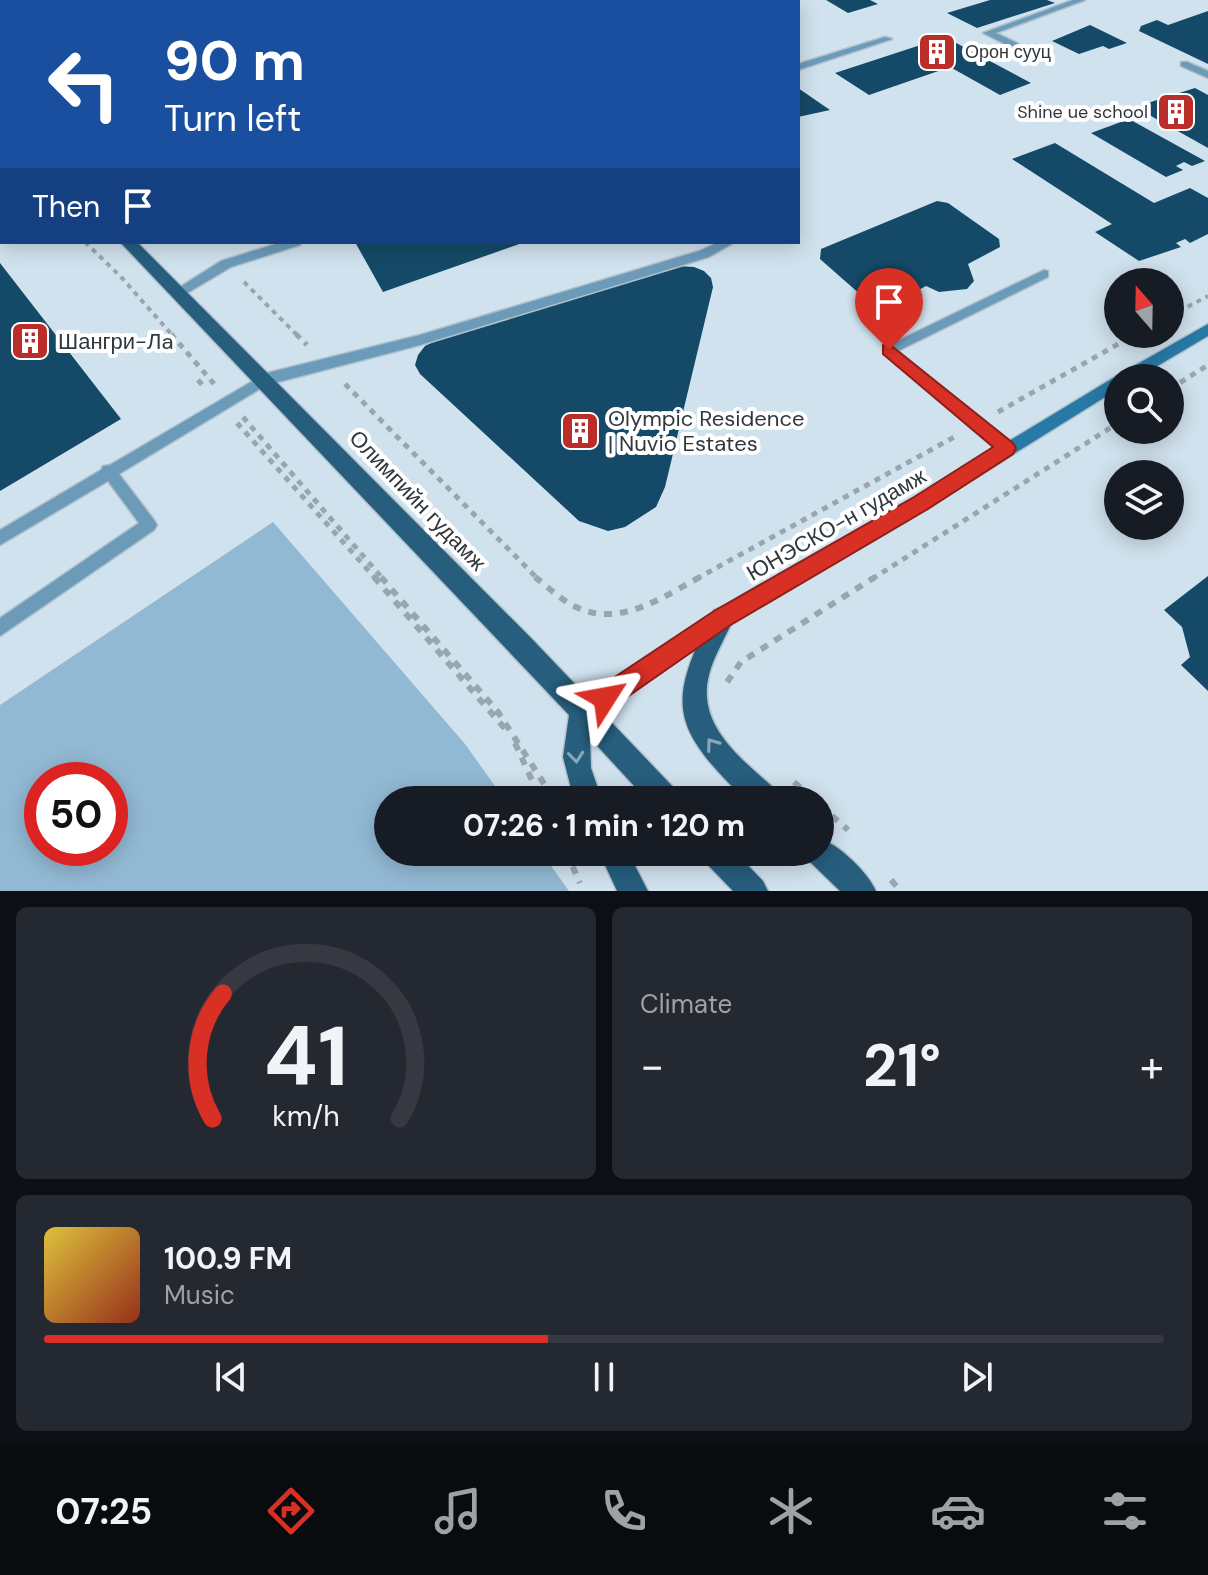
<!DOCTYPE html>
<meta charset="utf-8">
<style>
body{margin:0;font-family:"DM Sans",sans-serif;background:#242831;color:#f1f3f6;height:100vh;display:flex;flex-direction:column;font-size:30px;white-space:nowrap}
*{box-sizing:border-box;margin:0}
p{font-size:26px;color:#9ea1a6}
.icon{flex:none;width:44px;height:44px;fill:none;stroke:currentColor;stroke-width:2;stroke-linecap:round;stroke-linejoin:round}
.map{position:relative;height:891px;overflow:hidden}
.drawer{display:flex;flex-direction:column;gap:16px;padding:16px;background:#0d0f14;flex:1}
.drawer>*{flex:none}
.hud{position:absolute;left:0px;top:0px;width:800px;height:244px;box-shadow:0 4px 20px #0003;background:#1a4fa0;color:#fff;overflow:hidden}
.needle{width:52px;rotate:340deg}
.buttons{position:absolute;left:1104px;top:268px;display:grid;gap:16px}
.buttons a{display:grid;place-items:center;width:80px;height:80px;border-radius:50%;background:#171b24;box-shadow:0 4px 20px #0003;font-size:40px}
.speed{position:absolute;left:24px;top:762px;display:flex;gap:16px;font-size:40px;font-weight:700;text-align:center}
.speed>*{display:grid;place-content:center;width:104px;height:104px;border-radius:50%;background:#171b24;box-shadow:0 4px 20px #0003;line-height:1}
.speed .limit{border:12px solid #d22;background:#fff;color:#111}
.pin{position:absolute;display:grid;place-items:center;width:68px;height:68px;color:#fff;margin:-82px -34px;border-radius:50% 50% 50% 0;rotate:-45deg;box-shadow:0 0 8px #0007}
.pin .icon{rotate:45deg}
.me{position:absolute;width:88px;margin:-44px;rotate:56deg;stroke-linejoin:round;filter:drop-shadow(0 0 6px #0008)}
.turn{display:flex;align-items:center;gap:28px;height:168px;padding:0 32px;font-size:36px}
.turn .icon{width:104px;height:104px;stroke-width:2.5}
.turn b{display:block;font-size:56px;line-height:68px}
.then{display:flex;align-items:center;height:76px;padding:0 32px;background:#0003;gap:16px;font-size:30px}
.big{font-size:60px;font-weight:700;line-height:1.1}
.drawer .tile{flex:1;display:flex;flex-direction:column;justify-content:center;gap:12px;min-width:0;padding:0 28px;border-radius:12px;background:#242831}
.drawer .dial{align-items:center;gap:0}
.dial svg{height:208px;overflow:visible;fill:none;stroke:#363941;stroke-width:7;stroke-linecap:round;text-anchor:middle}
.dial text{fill:#f1f3f6;stroke:none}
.song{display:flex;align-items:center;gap:24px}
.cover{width:96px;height:96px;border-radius:12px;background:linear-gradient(135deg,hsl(50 70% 55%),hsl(10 70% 35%))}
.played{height:8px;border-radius:4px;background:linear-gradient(90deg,#d93025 45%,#363941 45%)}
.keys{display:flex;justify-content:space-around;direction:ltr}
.heat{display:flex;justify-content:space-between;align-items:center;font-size:44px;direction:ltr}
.drawer .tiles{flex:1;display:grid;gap:16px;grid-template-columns:1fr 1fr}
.tile:last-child{grid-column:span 2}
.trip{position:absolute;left:374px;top:786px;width:460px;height:80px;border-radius:40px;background:#171b24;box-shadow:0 4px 20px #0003;font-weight:700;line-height:80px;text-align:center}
.menu{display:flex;height:128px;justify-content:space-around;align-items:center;background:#090b0e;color:#9ea1a6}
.menu .icon{width:56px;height:56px}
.menu .active{color:#d93025}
.menu b{font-size:36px;color:#f1f3f6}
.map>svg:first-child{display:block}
</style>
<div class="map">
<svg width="1208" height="891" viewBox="0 0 1208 891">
<rect width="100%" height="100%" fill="#d0e2ee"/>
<path fill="#92b9d4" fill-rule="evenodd" d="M 273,522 L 465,744 L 505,800 L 388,800 L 388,852 L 541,852 L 569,891 L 0,891 L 0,705 ZM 42,780 L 110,780 L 110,848 L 42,848 Z"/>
<path fill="#144a68" d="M 826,0 L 870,0 L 878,4 L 848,13 Z
M 990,0 L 1047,0 L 1055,3 L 977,28 L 947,13 Z
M 1208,11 L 1208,64 L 1139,31 L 1141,26 L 1157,20 L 1168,25 Z
M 1090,25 L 1127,43 L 1109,49 L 1103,46 L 1079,54 L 1052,41 Z
M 945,37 L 1031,83 L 1000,95 L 950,67 L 869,95 L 835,73 Z
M 798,88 L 830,110 L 798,117 Z
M 1195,88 L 1208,95 L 1208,148 L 1135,107 Z
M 1129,119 L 1205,161 L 1192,166 L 1184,162 L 1176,166 L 1183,170 L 1166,177 L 1091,133 Z
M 1055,143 L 1154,203 L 1190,188 L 1208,198 L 1208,234 L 1190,243 L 1185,239 L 1176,243 L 1181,247 L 1139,261 L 1095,232 L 1112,224 L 1012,159 Z
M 937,201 L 948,203 L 999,239 L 1000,247 L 968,264 L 974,281 L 967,289 L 939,292 L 926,286 L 887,307 L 870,303 L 820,259 L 821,249 Z
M 355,242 L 525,242 L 383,292 Z
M 0,263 L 121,419 L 0,491 Z
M 678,266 L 694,267 L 704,271 L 711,278 L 713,287 L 665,487 L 656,507 L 625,527 L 608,531 L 579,521 L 420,374 L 415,365 L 418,355 L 425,346 L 435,341 Z
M 1208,576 L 1208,691 L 1181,665 L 1190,657 L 1182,627 L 1164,610 Z"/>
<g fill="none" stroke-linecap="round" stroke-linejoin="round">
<g stroke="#b0c0cb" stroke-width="3">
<path id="service" d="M 648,0 L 657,0 L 659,2 L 650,2 Z
M 885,37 L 892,39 L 798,70 L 798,64 Z
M 1044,270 L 1048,271 L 1048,277 L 898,351 L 1011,444 L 1013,448 L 1011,452 L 1001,452 L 883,350 L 885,347 Z
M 263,375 L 268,376 L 270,380 L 268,384 L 119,474 L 154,520 L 157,525 L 154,530 L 0,636 L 0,618 L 139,523 L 108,481 L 0,545 L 0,530 L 101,470 L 103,466 L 110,465 Z"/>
</g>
<g stroke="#b0c0cb" stroke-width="3">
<path id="minor" d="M 1073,0 L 1085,0 L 996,33 L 1019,44 L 1019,48 L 1013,48 L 983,33 Z
M 1181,62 L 1187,62 L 1208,71 L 1208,78 L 1181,66 Z
M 282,242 L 302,242 L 300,245 L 231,267 L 184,295 L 179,297 L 172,292 L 221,261 Z
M 719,242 L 735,242 L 709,257 L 420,345 L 263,386 L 256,380 L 263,374 L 420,335 L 699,251 Z"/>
</g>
<g stroke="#b0c0cb" stroke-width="3">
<path id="tertiary" d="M 2,81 L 2,87 L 0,88 L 0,82 Z"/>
</g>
<g stroke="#b0c0cb" stroke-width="3">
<path id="secondary" d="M 1208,324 L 1208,336 L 1137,378 L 1118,378 L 1118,389 L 927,508 L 729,624 L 589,720 L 582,723 L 575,720 L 572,713 L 575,706 L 715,612 L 915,498 L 1113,378 Z"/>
</g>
<g stroke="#b0c0cb" stroke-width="3">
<path id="primary" d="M 0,112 L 2,113 L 2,122 L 0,121 Z
M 120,242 L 137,242 L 533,640 L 676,790 L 680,800 L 647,800 L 590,738 L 591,768 L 602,800 L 574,800 L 563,757 L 569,715 Z
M 722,607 L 730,610 L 734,618 C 726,637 714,655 709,675 C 696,726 742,759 776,790 L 780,800 L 746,800 C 669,726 667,703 714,610 Z
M 820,838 C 840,846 867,871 876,891 L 840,891 L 810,862 L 806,852 L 820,852 Z
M 599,852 L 628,852 L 648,891 L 617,891 Z
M 701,852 L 735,852 L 763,881 L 768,891 L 733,891 L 705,862 Z"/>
</g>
<path stroke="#98a6b0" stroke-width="3" stroke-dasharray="4 4" stroke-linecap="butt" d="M 314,2 L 322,0
M 412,2 L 420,0"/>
<path stroke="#98a6b0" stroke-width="4" stroke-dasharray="5 5" stroke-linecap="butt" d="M 85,242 L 122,278 L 173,336
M 244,282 L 298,336
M 1170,316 L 1208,296
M 1132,336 L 1136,334"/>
<path stroke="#98a6b0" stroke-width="5" stroke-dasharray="6 6" stroke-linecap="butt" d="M 171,334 L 215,385
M 296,334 L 307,345
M 198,380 L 206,389
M 345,384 L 538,579
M 1170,389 L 1208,365
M 998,412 L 1136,334
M 243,417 L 383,579
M 237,423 L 376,579
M 696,579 L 958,435
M 872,579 L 1118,423"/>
<path stroke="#98a6b0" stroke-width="6" stroke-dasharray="8 8" stroke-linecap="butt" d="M 374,577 L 507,731
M 381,577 L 498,712 L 552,796
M 535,577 C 548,587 561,600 576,607 C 619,628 663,597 700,577
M 727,682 L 741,662 L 875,577
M 515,743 L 541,800
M 794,782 L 814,800
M 820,805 L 848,830
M 566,852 L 580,883
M 891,880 L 901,891"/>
<use href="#service" fill="#6c9bba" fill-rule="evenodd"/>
<use href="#minor" fill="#6c9bba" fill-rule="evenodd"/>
<use href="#tertiary" fill="#6c9bba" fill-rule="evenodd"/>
<use href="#secondary" fill="#2779a6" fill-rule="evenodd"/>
<use href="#primary" fill="#275e7e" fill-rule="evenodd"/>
</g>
<defs><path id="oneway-chevron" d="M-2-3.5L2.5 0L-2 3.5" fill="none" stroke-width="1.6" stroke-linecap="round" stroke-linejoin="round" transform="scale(2)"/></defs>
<g stroke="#88a6b8">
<use href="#oneway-chevron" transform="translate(712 744) rotate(-126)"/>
<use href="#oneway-chevron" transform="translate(576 757) rotate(84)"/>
</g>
<path fill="#d93025" stroke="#8d1f18" stroke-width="2" d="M 889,344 L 1013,443 L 1016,448 L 1013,454 L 928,509 L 729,626 L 614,706 L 605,709 L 597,706 L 594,698 L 597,689 L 714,611 L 914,497 L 993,447 L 883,354 L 883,345 Z"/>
<defs>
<g id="building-square" transform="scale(2)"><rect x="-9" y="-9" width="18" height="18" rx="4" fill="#bb2d28" stroke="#fff"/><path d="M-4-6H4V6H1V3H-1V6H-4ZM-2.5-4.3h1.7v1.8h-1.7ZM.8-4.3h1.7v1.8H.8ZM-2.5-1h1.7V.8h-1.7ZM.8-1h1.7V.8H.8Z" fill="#fff"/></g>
</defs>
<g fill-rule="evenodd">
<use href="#building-square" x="937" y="52"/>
<use href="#building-square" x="1176" y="112"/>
<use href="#building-square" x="30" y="341"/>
<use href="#building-square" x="580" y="431"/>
</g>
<g text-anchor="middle" stroke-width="8" stroke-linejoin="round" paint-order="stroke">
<g font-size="18" fill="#31383d" stroke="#fff" text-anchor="start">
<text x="965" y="58">Орон сууц</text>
<text x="1148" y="118" text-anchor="end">Shine ue school</text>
</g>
<g font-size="22" fill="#31383d" stroke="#fff" text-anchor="start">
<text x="58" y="349">Шангри-Лa</text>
<text x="608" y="426">Olympic Residence<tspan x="608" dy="25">| Nuvio Estates</tspan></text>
</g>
<g font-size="22" fill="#31383d" stroke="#fff">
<text transform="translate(418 500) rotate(46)" y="8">Олимпийн гудамж</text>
<text transform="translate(836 524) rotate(-30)" y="8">ЮНЭСКО-н гудамж</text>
</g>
</g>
</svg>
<div class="buttons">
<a><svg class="needle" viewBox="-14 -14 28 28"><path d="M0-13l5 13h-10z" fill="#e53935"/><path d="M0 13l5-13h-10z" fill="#9ea1a6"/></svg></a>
<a><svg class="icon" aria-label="search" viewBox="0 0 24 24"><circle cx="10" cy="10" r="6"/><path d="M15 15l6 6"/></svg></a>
<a><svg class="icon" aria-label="layers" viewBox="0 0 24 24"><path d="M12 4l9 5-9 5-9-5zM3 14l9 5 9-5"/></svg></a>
</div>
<div class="speed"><div class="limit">50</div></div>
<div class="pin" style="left:889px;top:350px;background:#d93025"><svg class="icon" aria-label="arrive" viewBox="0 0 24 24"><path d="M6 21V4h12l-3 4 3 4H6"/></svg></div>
<svg class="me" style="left:605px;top:698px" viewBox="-20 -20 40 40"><path d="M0-17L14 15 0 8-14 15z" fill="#d93025" stroke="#fff" stroke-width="4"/></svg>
<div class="trip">07:26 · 1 min · 120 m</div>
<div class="hud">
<div class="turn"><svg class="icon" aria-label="left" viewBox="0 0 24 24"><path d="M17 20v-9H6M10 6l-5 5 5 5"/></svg><div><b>90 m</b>Turn left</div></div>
<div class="then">Then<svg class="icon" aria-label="arrive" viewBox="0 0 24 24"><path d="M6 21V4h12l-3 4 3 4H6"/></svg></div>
</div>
</div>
<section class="drawer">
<div class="tiles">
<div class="tile dial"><svg viewBox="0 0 100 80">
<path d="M14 69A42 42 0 1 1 86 69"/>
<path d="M14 69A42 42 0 0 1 18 21" stroke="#d93025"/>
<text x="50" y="56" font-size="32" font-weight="700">41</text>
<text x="50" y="72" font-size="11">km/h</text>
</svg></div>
<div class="tile"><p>Climate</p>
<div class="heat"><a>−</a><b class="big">21°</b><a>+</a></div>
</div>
<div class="tile">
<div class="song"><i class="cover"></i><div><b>100.9 FM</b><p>Music</p></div></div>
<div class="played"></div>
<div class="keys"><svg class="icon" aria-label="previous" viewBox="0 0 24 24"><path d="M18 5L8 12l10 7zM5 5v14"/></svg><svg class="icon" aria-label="pause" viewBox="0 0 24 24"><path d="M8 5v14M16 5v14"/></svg><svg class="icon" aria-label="next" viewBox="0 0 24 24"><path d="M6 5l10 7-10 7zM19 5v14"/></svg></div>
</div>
</div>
</section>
<nav class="menu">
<b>07:25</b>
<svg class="icon active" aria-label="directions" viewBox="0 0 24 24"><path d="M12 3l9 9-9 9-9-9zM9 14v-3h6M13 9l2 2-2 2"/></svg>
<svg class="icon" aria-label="music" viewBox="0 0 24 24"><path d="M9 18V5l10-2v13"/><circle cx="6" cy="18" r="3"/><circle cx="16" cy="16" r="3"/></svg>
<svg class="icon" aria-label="phone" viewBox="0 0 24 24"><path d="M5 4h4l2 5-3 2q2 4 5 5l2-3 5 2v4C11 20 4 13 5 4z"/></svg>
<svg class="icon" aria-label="climate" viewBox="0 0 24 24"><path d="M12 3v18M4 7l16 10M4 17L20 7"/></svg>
<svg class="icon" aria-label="car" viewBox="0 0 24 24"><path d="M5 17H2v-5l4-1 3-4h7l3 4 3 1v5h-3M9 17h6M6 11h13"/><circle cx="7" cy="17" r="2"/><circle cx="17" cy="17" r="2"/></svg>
<svg class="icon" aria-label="filters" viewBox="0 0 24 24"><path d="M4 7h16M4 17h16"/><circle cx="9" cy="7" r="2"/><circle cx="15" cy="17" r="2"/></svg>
</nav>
